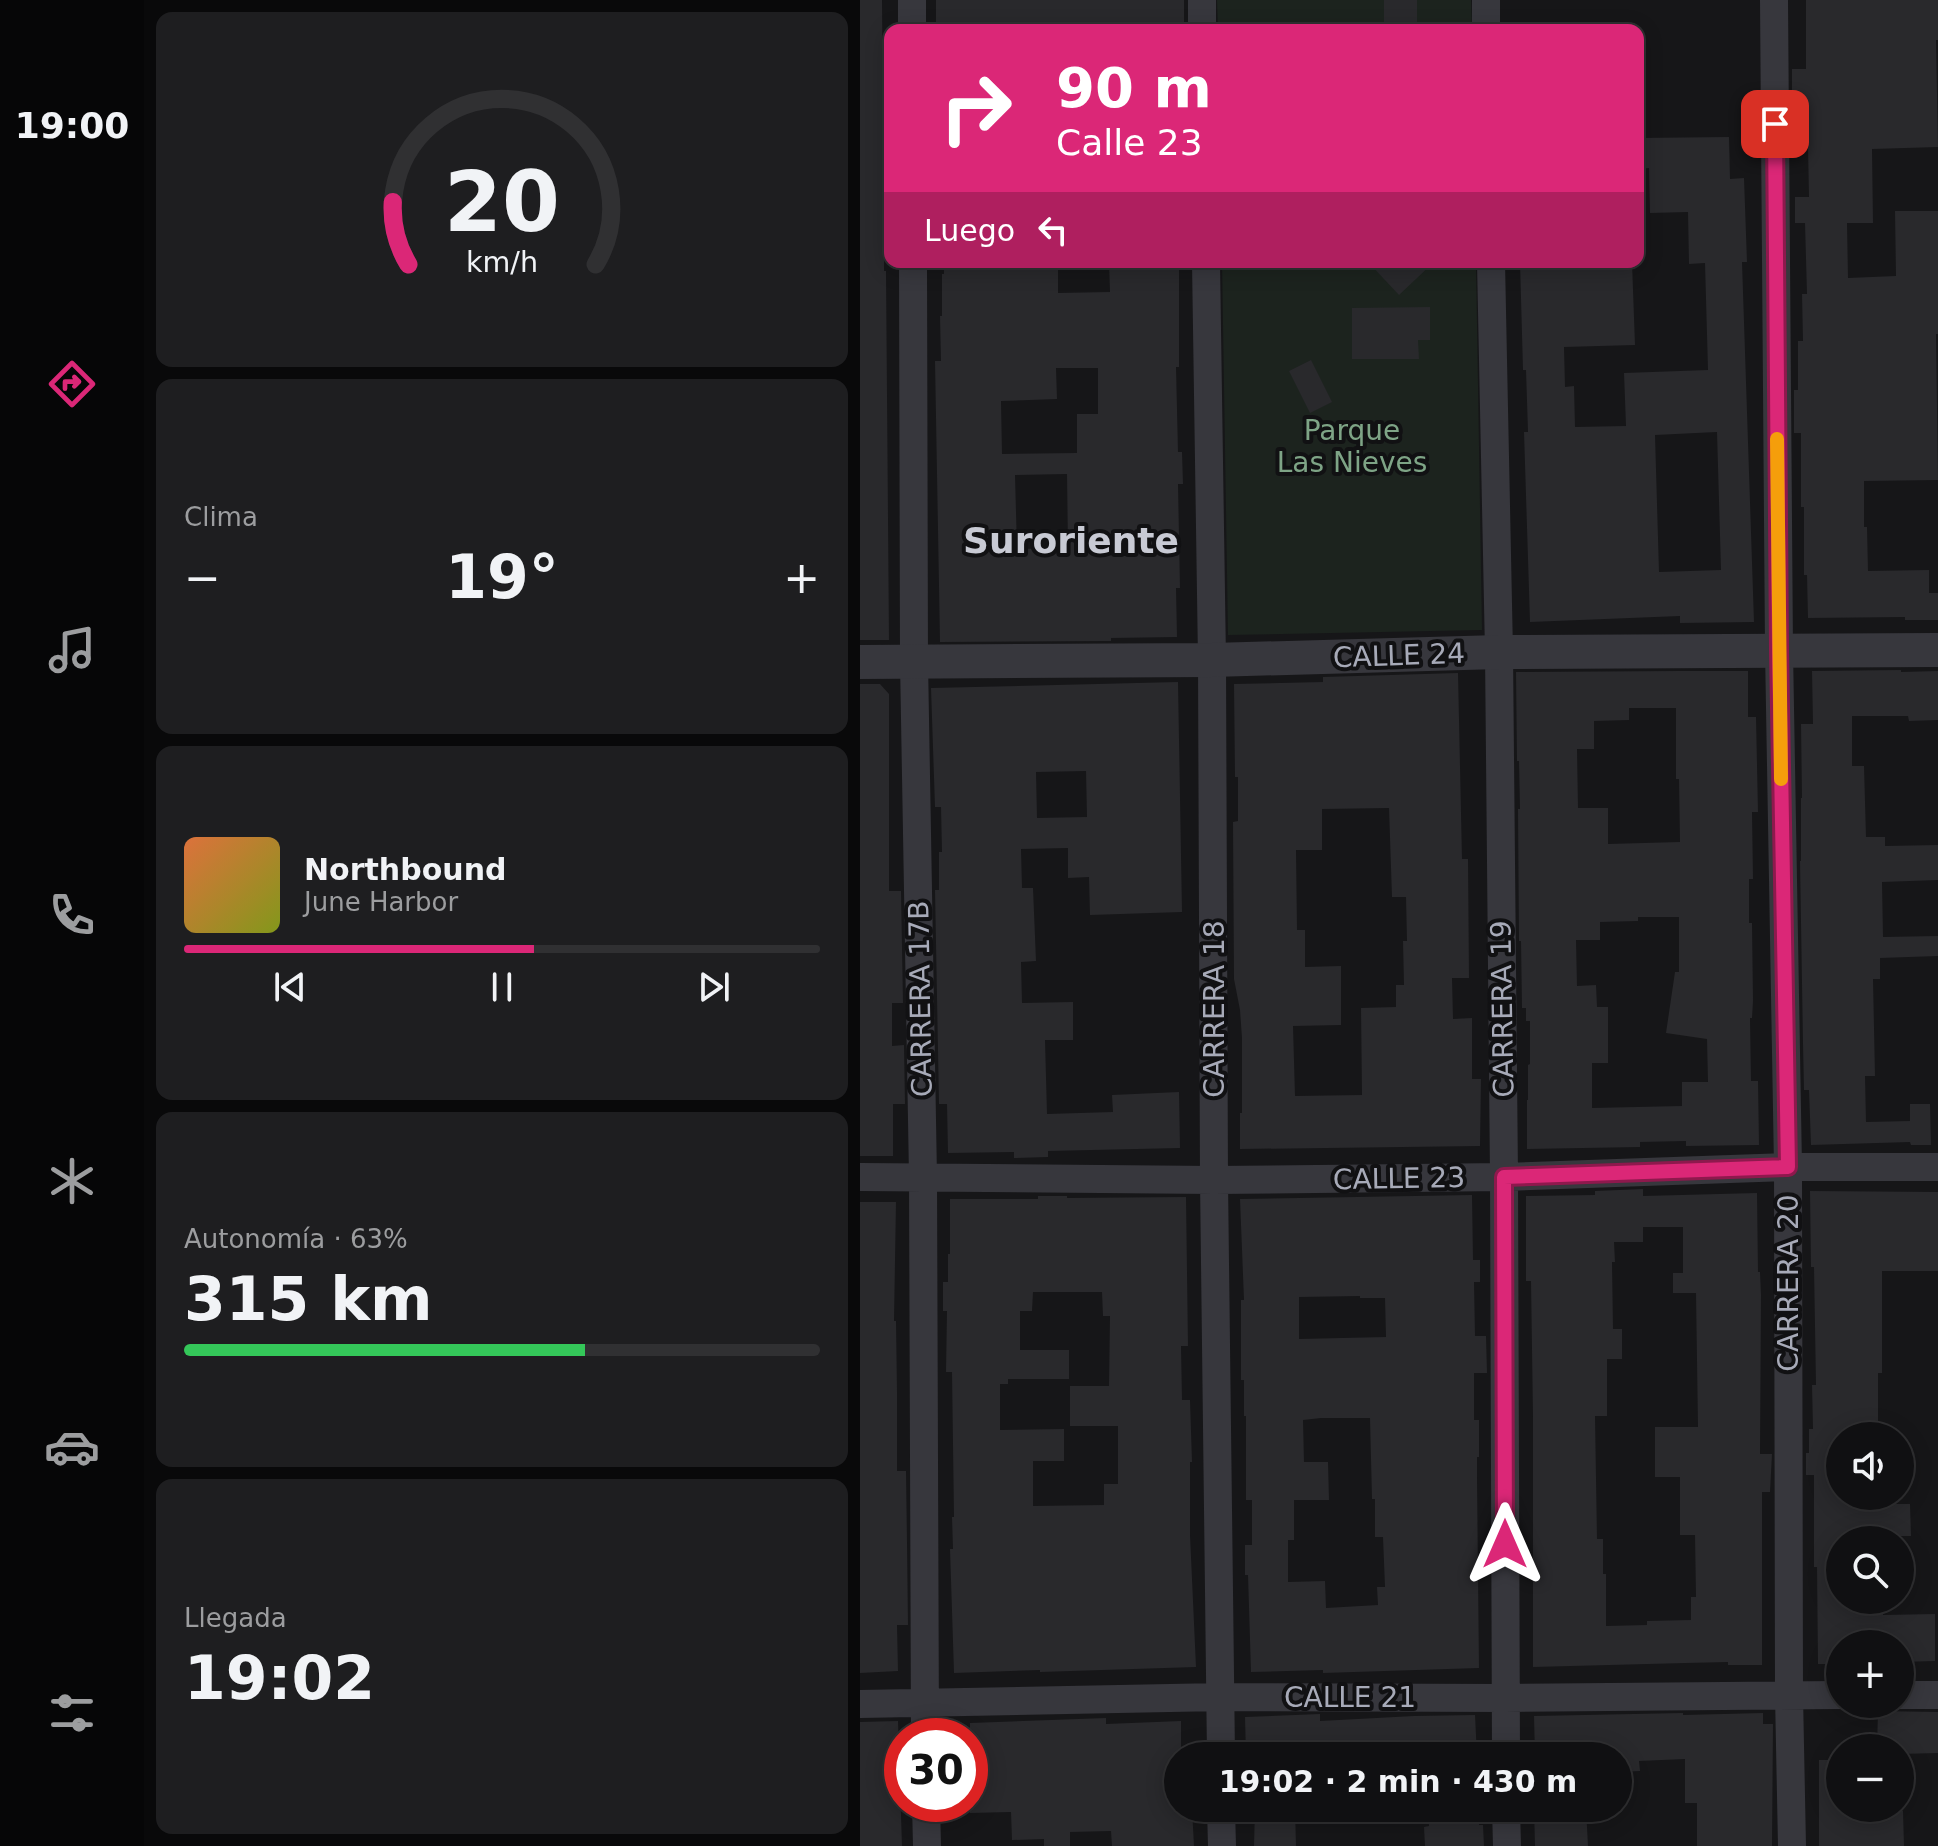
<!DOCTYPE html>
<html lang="es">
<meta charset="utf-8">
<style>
body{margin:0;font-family:"DejaVu Sans",sans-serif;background:#1e1e20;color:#f1f3f6;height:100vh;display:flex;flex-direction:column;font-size:30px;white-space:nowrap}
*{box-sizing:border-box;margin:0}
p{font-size:26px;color:#9c9d9f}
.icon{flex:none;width:44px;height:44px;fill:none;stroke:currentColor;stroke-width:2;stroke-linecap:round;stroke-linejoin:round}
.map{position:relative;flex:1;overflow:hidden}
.side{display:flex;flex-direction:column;gap:12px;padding:12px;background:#09090a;width:716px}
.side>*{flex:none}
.top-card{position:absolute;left:24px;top:24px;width:760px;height:244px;border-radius:16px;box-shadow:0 4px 20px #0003,0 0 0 2px #303032;background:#db2777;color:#fff;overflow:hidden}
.tools{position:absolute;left:966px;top:1422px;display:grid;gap:16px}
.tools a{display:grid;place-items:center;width:88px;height:88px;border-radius:50%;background:#101012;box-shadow:0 4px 20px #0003,0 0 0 2px #303032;font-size:40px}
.speed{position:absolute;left:24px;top:1718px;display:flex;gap:16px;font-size:40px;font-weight:700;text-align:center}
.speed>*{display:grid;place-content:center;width:104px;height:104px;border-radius:50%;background:#101012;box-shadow:0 4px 20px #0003,0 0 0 2px #303032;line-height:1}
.speed .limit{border:12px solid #d22;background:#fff;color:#111}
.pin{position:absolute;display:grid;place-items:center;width:68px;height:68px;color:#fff;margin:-34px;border-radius:16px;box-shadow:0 4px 12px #0006}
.me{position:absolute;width:88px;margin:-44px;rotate:0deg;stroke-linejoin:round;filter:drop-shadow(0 0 6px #0008)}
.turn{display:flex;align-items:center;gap:28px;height:168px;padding:0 40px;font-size:36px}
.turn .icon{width:104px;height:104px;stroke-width:2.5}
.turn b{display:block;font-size:56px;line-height:68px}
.then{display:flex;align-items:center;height:76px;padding:0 40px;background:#0003;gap:16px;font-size:30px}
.big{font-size:60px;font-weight:800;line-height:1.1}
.side .widget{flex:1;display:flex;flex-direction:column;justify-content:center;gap:12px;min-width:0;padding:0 28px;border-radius:16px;background:#1e1e20}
.side .dial{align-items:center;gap:0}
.dial svg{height:208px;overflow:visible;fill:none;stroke:#303032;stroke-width:7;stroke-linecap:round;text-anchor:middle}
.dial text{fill:#f1f3f6;stroke:none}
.song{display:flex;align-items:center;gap:24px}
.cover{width:96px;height:96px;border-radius:12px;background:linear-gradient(135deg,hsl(20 70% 55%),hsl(70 70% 35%))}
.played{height:8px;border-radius:4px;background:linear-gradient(90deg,#db2777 55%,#303032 55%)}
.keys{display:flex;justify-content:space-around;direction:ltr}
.heat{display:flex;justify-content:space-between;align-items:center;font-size:44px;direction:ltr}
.charge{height:12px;border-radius:6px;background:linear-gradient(90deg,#34c759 63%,#303032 0)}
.trip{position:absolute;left:304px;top:1742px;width:468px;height:80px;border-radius:40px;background:#101012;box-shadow:0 4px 20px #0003,0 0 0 2px #303032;font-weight:800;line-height:80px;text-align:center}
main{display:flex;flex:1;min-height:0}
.tab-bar{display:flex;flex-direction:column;width:144px;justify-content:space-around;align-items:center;background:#060607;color:#9c9d9f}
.tab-bar .icon{width:56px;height:56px}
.tab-bar .current{color:#db2777}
.tab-bar b{font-size:36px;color:#f1f3f6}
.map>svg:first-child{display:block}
</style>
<main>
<nav class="tab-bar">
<b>19:00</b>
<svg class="icon current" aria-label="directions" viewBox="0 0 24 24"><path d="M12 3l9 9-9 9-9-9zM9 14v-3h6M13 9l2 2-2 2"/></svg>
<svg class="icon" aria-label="music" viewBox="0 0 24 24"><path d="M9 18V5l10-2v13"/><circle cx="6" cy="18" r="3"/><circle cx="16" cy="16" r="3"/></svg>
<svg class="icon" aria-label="phone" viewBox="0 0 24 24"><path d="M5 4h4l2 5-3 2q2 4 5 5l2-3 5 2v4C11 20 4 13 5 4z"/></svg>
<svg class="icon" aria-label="climate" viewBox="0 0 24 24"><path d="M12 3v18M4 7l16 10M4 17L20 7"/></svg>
<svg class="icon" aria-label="car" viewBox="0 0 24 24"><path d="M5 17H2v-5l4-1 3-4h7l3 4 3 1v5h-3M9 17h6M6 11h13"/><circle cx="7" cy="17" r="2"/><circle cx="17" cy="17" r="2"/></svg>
<svg class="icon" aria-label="filters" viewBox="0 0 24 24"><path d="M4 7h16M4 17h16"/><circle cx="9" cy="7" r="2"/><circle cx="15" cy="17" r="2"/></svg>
</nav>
<section class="side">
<div class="widget dial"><svg viewBox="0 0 100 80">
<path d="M14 69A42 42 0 1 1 86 69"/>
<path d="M14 69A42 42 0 0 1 8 45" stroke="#db2777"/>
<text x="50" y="56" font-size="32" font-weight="700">20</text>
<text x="50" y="72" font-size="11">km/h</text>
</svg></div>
<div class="widget"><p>Clima</p>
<div class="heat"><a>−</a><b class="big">19°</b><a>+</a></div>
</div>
<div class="widget">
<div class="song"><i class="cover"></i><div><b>Northbound</b><p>June Harbor</p></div></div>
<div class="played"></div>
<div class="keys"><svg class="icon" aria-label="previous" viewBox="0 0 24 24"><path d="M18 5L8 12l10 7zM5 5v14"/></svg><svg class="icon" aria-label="pause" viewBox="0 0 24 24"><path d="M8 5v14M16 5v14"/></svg><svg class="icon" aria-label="next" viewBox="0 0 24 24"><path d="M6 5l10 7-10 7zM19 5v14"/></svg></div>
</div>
<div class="widget"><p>Autonomía · 63%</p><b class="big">315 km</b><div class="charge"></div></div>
<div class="widget"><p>Llegada</p><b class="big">19:02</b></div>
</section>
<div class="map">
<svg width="1078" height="1846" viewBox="0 0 1078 1846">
<rect width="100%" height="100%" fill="#161618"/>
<path fill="#1c231e" d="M 357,0 L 611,0 L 612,30 L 358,30 Z
M 362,262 L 616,262 L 622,630 L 368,635 Z"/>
<path fill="#29292c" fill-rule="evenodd" d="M 0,0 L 22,0 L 23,115 L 25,115 L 24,190 L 25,224 L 24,224 L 24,271 L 26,271 L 29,640 L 0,640 Z
M 76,0 L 324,0 L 324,22 L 322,22 L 322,30 L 76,30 Z
M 524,0 L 557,0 L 557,30 L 524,30 Z
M 946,0 L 1078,0 L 1078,40 L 1076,40 L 1078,147 L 1012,149 L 1013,223 L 987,223 L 988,278 L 1036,276 L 1035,211 L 1078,211 L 1078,334 L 1076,334 L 1078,480 L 1004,481 L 1004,527 L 1007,527 L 1008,571 L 1069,570 L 1069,593 L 1078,593 L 1078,620 L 1045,620 L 1045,617 L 948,618 L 947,575 L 944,575 L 944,507 L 941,507 L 941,433 L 934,433 L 934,390 L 938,390 L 938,341 L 943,341 L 942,294 L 947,294 L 945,223 L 935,223 L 935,197 L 949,197 L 948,147 L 932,147 L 932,69 L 946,69 Z
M 869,137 L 870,179 L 884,178 L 887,262 L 882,262 L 894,622 L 820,623 L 820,616 L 670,622 L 664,432 L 668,432 L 666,370 L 663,370 L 660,262 L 701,262 L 701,264 L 772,262 L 775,345 L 704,347 L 705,387 L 714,386 L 715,427 L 766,426 L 764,373 L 848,370 L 845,263 L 829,264 L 828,212 L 790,213 L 789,168 L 778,169 L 778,138 ZM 857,432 L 861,570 L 799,572 L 795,435 Z
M 84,262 L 198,262 L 198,293 L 250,292 L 249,262 L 303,262 L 303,269 L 319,269 L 319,367 L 316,367 L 318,452 L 322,452 L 323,484 L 318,484 L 320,588 L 316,588 L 317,637 L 251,638 L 251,641 L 80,642 L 75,361 L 81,361 L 80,316 L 82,316 L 82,274 L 84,274 ZM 196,368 L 238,368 L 238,414 L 217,414 L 217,453 L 142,454 L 141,401 L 197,399 ZM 207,474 L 208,548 L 157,549 L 155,475 Z
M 508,262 L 574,262 L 539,295 Z
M 570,307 L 570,340 L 558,340 L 559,359 L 492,359 L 492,308 Z
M 451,360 L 472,402 L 450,413 L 429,371 Z
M 1041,670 L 1041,672 L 1078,671 L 1078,720 L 1049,721 L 1048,716 L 992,716 L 992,766 L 1004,766 L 1006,837 L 1025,837 L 1025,846 L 1078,845 L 1078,880 L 1022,882 L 1023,937 L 1078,936 L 1078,956 L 1020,958 L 1020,979 L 1013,979 L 1015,1076 L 1005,1076 L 1006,1122 L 1050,1121 L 1050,1104 L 1070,1104 L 1071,1145 L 1051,1145 L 1050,1142 L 951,1145 L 949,1090 L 944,1090 L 943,1044 L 940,861 L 941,861 L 941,798 L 942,798 L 941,724 L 953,724 L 952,671 Z
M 817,671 L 888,671 L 888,717 L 896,717 L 898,812 L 892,812 L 893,879 L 889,879 L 889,923 L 892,923 L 893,1001 L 892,1018 L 890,1018 L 891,1081 L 898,1081 L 899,1145 L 826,1146 L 826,1141 L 780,1142 L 780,1147 L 667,1149 L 667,1100 L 668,1100 L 668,1065 L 670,1064 L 670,1021 L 666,1021 L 666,1008 L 662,1008 L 661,941 L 659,941 L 658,809 L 660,809 L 659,761 L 657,761 L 656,672 ZM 769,708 L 816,708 L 816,779 L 819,779 L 820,842 L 748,844 L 748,808 L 718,808 L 717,749 L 734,749 L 734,721 L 769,720 ZM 778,917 L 819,917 L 819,972 L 815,972 L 806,1033 L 847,1039 L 848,1082 L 822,1082 L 822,1106 L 732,1108 L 732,1063 L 748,1063 L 748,1007 L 737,1007 L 736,985 L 717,986 L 716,940 L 740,940 L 740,922 L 778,921 Z
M 598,673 L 602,859 L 608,859 L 609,978 L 592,978 L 593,1019 L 612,1018 L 612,1079 L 621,1079 L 620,1146 L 380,1149 L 380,1113 L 382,1113 L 382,1038 L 380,1010 L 374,979 L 373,822 L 378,821 L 378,777 L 375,777 L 374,684 L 463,682 L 463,677 ZM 529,808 L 532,897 L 546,897 L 547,941 L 543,941 L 544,985 L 536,985 L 536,1007 L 501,1008 L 502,1095 L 435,1096 L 433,1026 L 481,1025 L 481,966 L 445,967 L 445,930 L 437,930 L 436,850 L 462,850 L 462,809 Z
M 318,682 L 322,912 L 230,915 L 229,877 L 208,878 L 208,848 L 161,849 L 162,888 L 173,888 L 176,961 L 161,962 L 162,1003 L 213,1002 L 213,1040 L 185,1040 L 187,1114 L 253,1112 L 252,1095 L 319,1092 L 320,1148 L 188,1151 L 188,1157 L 154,1158 L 154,1152 L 88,1153 L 87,1104 L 79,1104 L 75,890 L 79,890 L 79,852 L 82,852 L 81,807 L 75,807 L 71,688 ZM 226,771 L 227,817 L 177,818 L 176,772 Z
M 0,684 L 20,684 L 29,694 L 29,891 L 41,891 L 43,1003 L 32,1003 L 32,1046 L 44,1045 L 45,1104 L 33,1104 L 33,1156 L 0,1156 Z
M 783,1189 L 783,1196 L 897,1193 L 898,1272 L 900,1272 L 901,1295 L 900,1454 L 912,1454 L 910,1492 L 902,1492 L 902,1665 L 868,1665 L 868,1662 L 826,1663 L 673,1667 L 673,1417 L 671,1281 L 666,1281 L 666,1196 L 735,1195 L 735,1191 ZM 783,1227 L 823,1227 L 823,1273 L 813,1273 L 813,1293 L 836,1293 L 838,1427 L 795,1427 L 795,1477 L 820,1477 L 820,1535 L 835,1535 L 836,1597 L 831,1597 L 831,1620 L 787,1621 L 787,1625 L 746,1626 L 746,1574 L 743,1574 L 743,1539 L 737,1539 L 735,1416 L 747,1416 L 747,1359 L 762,1359 L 762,1329 L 753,1329 L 752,1262 L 755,1262 L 754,1242 L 783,1242 Z
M 950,1191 L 1078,1192 L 1078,1271 L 1022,1271 L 1022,1373 L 1018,1373 L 1018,1436 L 980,1436 L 980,1496 L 1024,1496 L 1024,1504 L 1050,1504 L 1051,1536 L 1030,1536 L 1030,1540 L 980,1540 L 980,1600 L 1023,1600 L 1023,1615 L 1075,1614 L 1075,1661 L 1040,1662 L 1040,1644 L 980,1644 L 980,1664 L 958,1664 L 957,1567 L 954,1567 L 954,1475 L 946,1475 L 946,1453 L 949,1453 L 949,1429 L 953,1429 L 952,1385 L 956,1385 L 954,1267 L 951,1267 Z
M 612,1195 L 613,1260 L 620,1260 L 620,1282 L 614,1282 L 615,1336 L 626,1336 L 627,1373 L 614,1373 L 614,1420 L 619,1420 L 619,1457 L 617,1457 L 617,1477 L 619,1668 L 463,1673 L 463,1670 L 391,1672 L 388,1575 L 385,1575 L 385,1545 L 392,1545 L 392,1500 L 386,1500 L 386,1416 L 384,1416 L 384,1380 L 381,1380 L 381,1300 L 384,1300 L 380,1199 ZM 500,1296 L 500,1298 L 525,1298 L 526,1337 L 439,1339 L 439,1297 ZM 461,1418 L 510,1418 L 512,1499 L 515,1499 L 515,1537 L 523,1537 L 525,1587 L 517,1587 L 518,1605 L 466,1608 L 465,1581 L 428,1582 L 428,1540 L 434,1540 L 434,1500 L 469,1500 L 468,1462 L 444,1462 L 443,1420 Z
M 178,1196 L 207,1196 L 207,1198 L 326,1197 L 328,1346 L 321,1346 L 322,1400 L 330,1400 L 332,1462 L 330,1462 L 330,1535 L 336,1667 L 180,1672 L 180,1670 L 94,1673 L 90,1549 L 93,1549 L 92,1517 L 94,1517 L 92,1372 L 86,1372 L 87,1311 L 83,1311 L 83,1282 L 88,1282 L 88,1254 L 90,1254 L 90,1199 L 178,1199 ZM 173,1292 L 242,1292 L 243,1316 L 250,1316 L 249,1386 L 210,1386 L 210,1426 L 258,1426 L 258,1484 L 244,1484 L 244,1505 L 173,1506 L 173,1461 L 204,1461 L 204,1429 L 140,1430 L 140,1384 L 148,1384 L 148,1379 L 209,1379 L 209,1350 L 160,1350 L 160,1311 L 172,1311 Z
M 0,1202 L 36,1202 L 34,1321 L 36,1321 L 37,1392 L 37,1471 L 46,1471 L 47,1542 L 48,1625 L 37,1625 L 38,1671 L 0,1673 Z
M 1018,1711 L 1078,1712 L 1078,1753 L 1040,1754 L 1040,1748 L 1017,1747 Z
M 823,1713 L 823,1715 L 903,1713 L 903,1724 L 913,1724 L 912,1846 L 837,1846 L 837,1803 L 825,1803 L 825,1759 L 779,1761 L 780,1771 L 758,1772 L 758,1756 L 675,1756 L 674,1716 Z
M 460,1714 L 460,1721 L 554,1716 L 615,1715 L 617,1756 L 594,1756 L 594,1749 L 547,1751 L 547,1756 L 386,1756 L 385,1717 Z
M 246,1718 L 246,1724 L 321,1721 L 321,1756 L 318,1756 L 318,1808 L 332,1808 L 334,1846 L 252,1846 L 251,1831 L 210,1832 L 210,1846 L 184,1846 L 184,1839 L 152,1840 L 151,1812 L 110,1813 L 110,1723 Z
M 38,1721 L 42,1846 L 0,1846 L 0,1722 Z
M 959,1760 L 980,1760 L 980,1810 L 1043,1811 L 1044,1846 L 959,1846 Z
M 395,1808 L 435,1808 L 436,1846 L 394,1846 Z
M 568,1808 L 619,1808 L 619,1825 L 623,1825 L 624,1846 L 565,1846 L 564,1827 L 569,1826 Z
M 674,1808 L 726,1808 L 728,1846 L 675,1846 Z"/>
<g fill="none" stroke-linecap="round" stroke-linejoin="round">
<path stroke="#37373d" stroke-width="28" d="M 52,0 L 52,30
M 342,0 L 342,30
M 626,0 L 626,30
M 914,0 L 919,650 L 928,1167 L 929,1695 L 932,1846
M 53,262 L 54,661 L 63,1177 L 65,1736
M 346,262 L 352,660 L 354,1180 L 361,1756
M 631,262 L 639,652 L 644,1177 L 646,1756
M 0,1177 L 354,1180 L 644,1177 L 928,1167 L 1078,1167
M 1040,1695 L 1078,1695
M 0,1704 L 361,1697 L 645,1698 L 980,1695
M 66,1804 L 67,1846
M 361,1808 L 362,1846
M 646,1808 L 647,1846"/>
<path stroke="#37373d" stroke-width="34" d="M 0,662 L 352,660 L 639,652 L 1078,650"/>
</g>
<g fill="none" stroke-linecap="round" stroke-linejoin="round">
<g stroke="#8e194d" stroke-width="20">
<path id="route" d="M 645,1544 L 644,1177 L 928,1167 L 919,650 L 915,124"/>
</g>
<use href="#route" stroke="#db2777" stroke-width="14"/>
<path stroke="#f59e0b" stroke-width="14" d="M 917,439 L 921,779"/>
</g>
<g text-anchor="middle" stroke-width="8" stroke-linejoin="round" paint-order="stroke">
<g font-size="28" fill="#7ea486" stroke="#111113">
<text x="492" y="440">Parque<tspan x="492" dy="32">Las Nieves</tspan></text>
</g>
<g font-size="28" fill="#a7aab8" stroke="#111113">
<text transform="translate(539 655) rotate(-2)" y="10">CALLE 24</text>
<text transform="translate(60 999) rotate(-91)" y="10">CARRERA 17B</text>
<text transform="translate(354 1009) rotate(-90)" y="10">CARRERA 18</text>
<text transform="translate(642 1009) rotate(-91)" y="10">CARRERA 19</text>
<text transform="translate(539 1178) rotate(-1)" y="10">CALLE 23</text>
<text transform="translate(928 1283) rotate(-90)" y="10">CARRERA 20</text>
<text x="490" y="1707">CALLE 21</text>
</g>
<g font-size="36" font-weight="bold" fill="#c8cad4" stroke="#111113">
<text x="211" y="553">Suroriente</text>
</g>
</g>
</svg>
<div class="tools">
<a><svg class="icon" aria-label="sound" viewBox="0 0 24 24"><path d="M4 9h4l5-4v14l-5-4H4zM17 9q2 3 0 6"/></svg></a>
<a><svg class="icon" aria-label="search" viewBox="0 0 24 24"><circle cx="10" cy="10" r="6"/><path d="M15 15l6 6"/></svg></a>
<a>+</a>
<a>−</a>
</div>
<div class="speed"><div class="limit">30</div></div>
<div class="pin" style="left:915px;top:124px;background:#d93025"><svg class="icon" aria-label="arrive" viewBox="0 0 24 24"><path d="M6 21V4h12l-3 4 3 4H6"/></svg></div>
<svg class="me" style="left:645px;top:1544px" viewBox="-20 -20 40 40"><path d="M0-17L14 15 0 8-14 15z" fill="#db2777" stroke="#fff" stroke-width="4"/></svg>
<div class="trip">19:02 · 2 min · 430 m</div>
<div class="top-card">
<div class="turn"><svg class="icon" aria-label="right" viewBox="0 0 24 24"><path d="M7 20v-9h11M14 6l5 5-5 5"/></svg><div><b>90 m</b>Calle 23</div></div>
<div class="then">Luego<svg class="icon" aria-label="left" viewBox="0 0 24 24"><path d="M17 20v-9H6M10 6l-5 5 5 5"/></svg></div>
</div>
</div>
</main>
